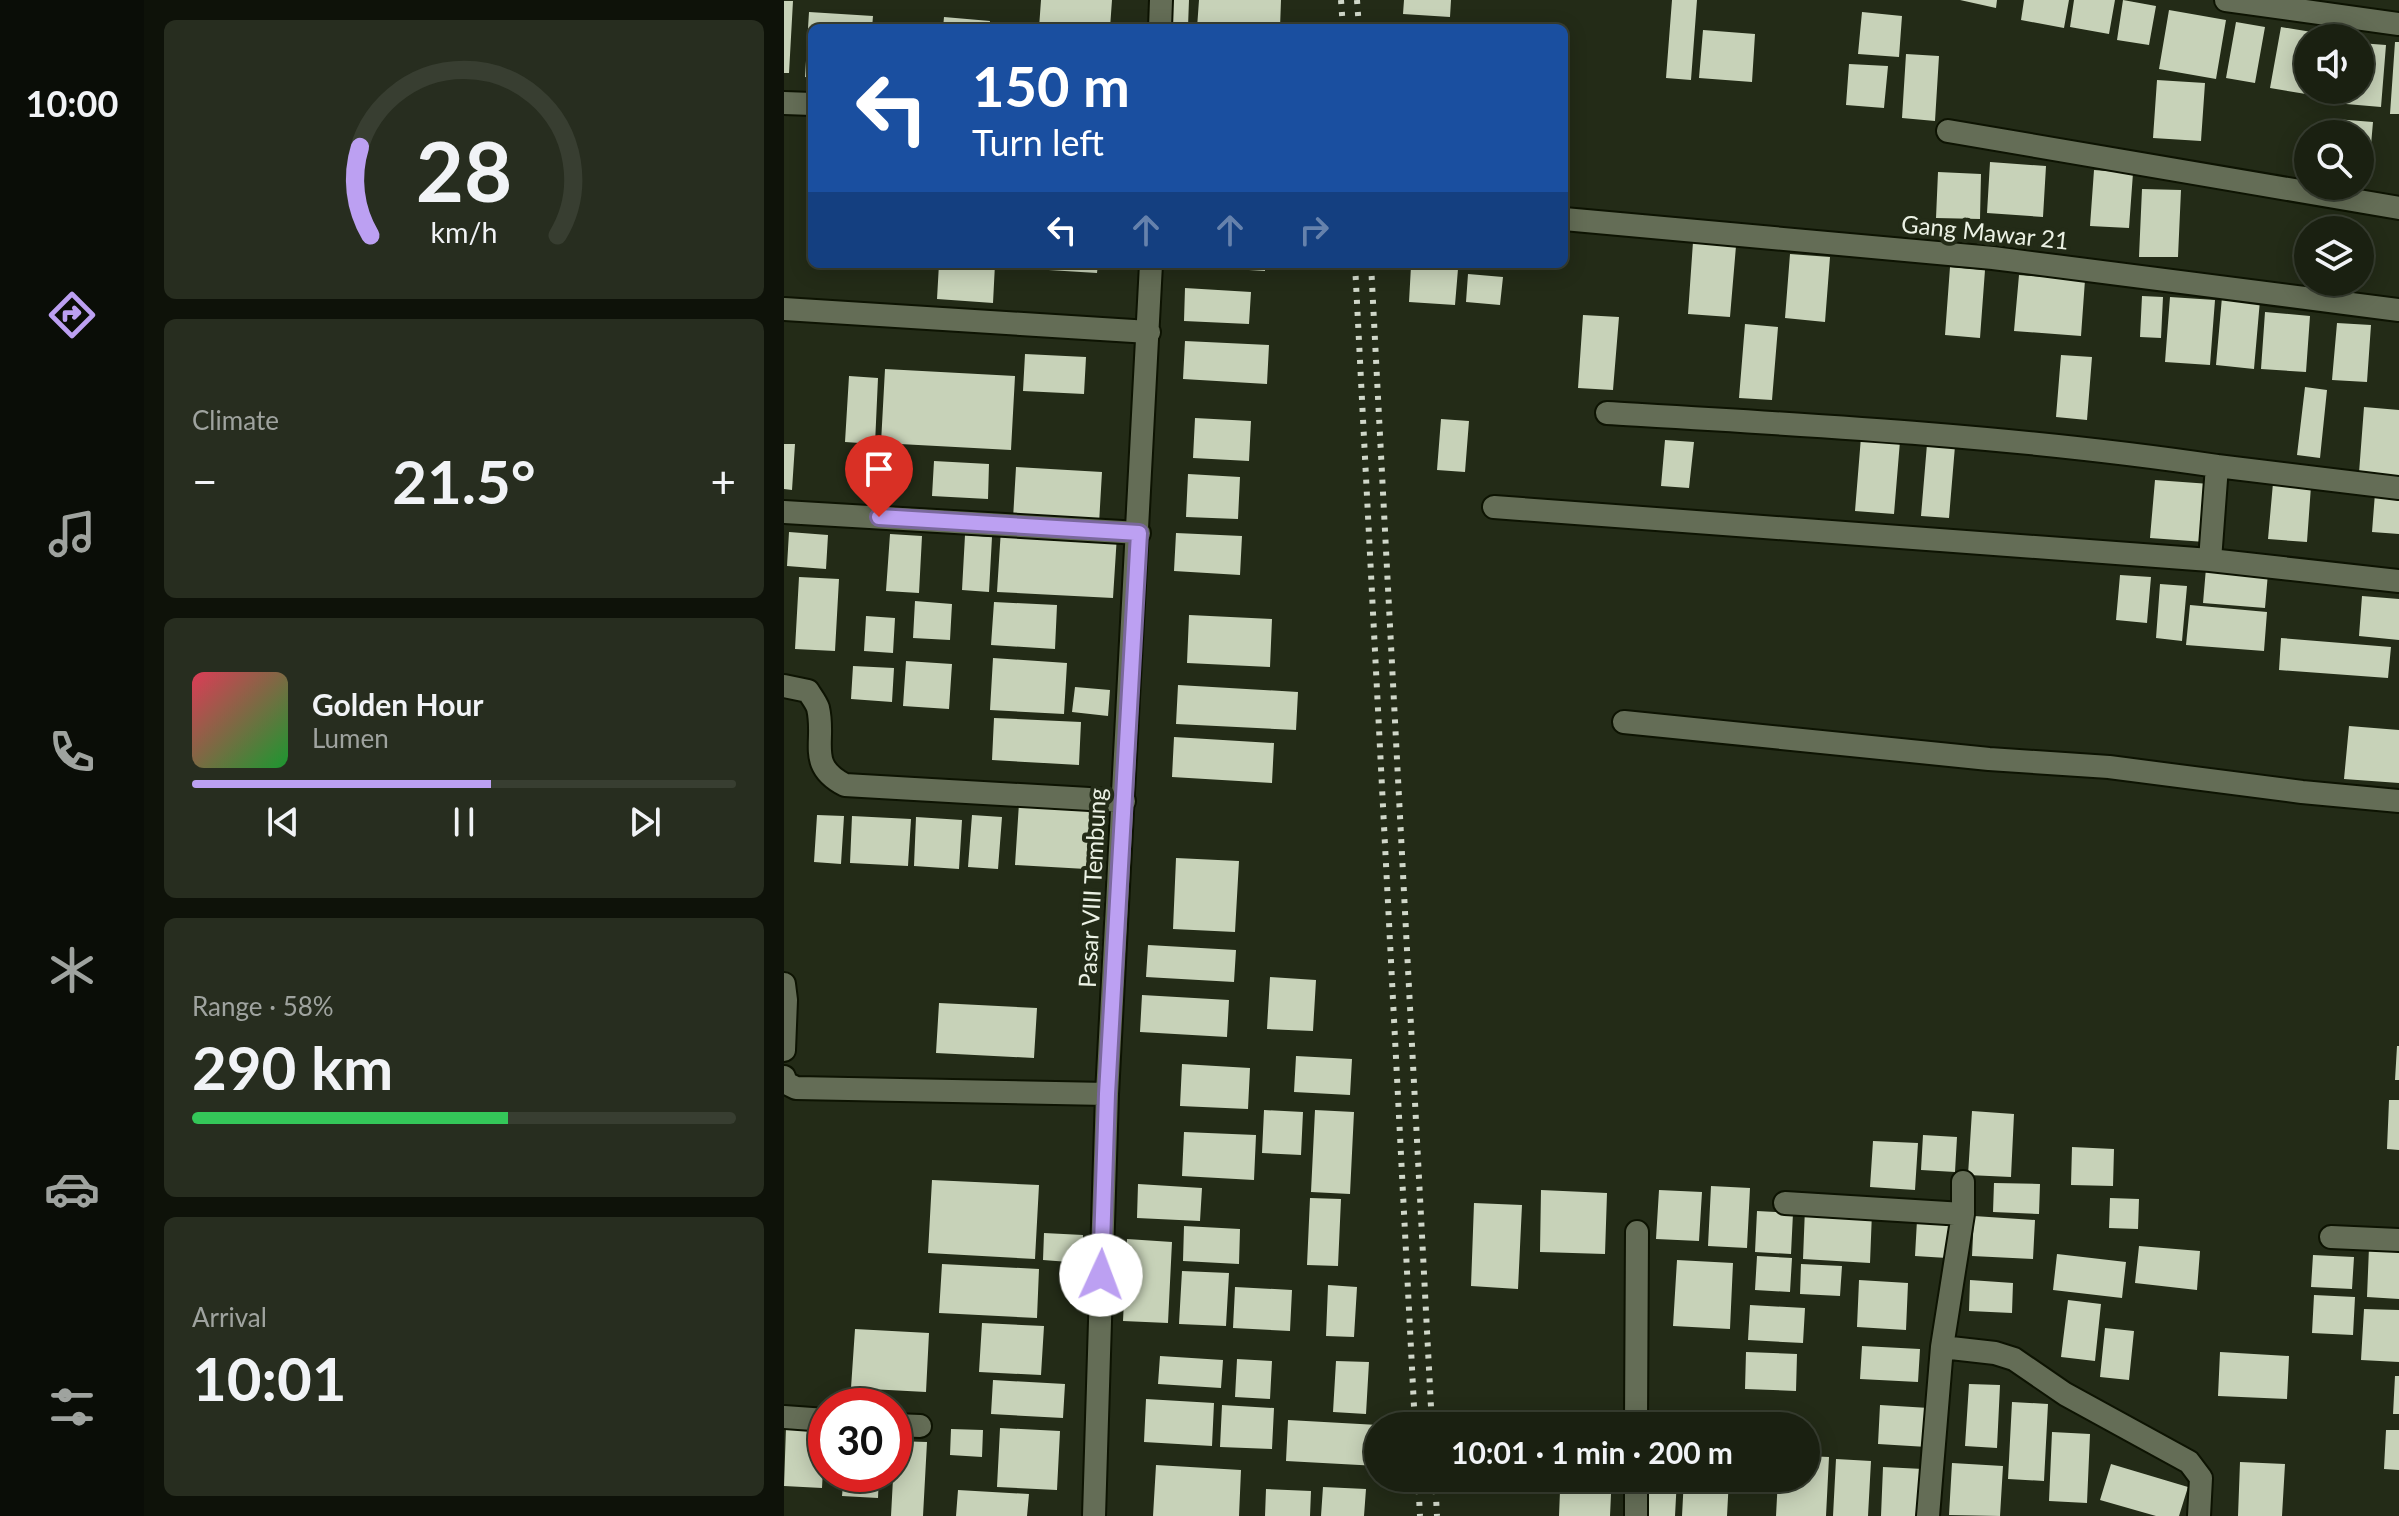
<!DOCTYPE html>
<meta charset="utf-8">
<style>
body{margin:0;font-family:Lato,sans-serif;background:#272d1f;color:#f1f3f6;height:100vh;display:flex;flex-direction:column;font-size:30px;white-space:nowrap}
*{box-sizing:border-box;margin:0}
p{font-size:26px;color:#9fa39f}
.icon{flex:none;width:44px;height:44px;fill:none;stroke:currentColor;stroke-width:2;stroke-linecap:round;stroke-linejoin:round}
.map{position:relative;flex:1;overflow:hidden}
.drawer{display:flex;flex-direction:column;gap:20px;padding:20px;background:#0e1209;width:640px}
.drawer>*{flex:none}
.hud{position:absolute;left:24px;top:24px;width:760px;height:244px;border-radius:12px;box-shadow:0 4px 20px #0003,0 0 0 2px #383e31;background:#1a4fa0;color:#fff;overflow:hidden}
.buttons{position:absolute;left:1510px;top:24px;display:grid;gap:16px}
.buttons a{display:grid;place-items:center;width:80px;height:80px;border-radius:50%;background:#1a2011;box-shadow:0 4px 20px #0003,0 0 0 2px #383e31;font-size:40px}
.speed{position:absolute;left:24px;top:1388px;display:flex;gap:16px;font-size:40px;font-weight:700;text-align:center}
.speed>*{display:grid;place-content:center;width:104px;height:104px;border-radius:50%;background:#1a2011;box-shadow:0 4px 20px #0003,0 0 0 2px #383e31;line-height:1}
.speed .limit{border:12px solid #d22;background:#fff;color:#111}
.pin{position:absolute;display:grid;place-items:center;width:68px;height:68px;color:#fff;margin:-82px -34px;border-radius:50% 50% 50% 0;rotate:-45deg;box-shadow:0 0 8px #0007}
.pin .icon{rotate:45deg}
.me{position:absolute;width:88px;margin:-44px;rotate:2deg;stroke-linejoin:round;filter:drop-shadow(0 0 6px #0008)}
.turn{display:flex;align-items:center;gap:28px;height:168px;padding:0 32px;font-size:36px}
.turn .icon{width:104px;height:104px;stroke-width:2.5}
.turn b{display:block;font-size:56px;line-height:68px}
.lanes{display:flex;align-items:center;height:76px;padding:0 32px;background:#0003;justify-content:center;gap:40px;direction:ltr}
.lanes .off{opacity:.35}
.big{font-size:60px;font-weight:700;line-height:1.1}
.drawer .widget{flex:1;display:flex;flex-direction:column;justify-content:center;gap:12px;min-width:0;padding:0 28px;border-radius:12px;background:#272d1f}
.drawer .dial{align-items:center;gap:0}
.dial svg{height:208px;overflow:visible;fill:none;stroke:#383e31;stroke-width:7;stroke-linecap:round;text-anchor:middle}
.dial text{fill:#f1f3f6;stroke:none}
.song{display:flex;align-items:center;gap:24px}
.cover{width:96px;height:96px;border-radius:12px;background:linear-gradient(135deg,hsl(350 70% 55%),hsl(130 70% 35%))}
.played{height:8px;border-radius:4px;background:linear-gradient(90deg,#bca0f2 55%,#383e31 55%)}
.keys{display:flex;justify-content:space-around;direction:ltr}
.heat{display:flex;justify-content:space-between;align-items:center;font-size:44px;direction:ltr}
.charge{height:12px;border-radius:6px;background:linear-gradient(90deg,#34c759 58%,#383e31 0)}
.trip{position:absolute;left:580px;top:1412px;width:456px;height:80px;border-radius:40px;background:#1a2011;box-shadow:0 4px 20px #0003,0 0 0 2px #383e31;font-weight:700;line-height:80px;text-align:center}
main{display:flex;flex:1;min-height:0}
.dock{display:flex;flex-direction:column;width:144px;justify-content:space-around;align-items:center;background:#0a0d07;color:#9fa39f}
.dock .icon{width:56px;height:56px}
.dock .selected{color:#bca0f2}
.dock b{font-size:36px;color:#f1f3f6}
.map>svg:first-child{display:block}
</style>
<main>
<nav class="dock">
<b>10:00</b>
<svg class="icon selected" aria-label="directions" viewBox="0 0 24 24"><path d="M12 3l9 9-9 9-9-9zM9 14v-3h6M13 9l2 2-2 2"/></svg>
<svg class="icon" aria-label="music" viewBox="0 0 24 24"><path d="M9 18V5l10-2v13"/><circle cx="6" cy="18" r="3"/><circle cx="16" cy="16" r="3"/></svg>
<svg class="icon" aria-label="phone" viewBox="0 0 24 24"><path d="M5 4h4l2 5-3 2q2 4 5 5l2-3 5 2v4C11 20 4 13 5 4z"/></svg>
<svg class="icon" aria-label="climate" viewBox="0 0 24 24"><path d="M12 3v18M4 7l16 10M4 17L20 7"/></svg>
<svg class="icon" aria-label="car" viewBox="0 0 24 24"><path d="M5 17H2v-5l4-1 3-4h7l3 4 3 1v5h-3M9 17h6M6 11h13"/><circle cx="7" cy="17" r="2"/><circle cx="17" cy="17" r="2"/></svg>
<svg class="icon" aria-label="filters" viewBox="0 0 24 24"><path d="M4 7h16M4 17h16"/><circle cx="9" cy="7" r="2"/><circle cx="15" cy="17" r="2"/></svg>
</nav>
<section class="drawer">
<div class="widget dial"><svg viewBox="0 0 100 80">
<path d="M14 69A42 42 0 1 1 86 69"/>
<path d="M14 69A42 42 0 0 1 10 35" stroke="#bca0f2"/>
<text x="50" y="56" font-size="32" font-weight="700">28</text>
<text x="50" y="72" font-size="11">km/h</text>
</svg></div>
<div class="widget"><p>Climate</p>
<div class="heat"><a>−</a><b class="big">21.5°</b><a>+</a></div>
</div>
<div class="widget">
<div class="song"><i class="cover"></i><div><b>Golden Hour</b><p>Lumen</p></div></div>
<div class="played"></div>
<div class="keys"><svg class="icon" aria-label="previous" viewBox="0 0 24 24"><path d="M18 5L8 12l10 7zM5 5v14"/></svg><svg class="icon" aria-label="pause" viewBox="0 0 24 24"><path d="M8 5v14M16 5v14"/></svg><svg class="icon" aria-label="next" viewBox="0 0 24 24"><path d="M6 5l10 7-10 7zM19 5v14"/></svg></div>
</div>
<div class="widget"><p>Range · 58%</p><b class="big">290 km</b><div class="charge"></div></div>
<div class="widget"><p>Arrival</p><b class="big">10:01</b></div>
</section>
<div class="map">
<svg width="1615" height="1516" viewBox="0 0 1615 1516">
<rect width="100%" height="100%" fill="#232b17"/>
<path fill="#c7d2b8" d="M 257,0 L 328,0 L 326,28 L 255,28 Z
M 388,0 L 405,0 L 404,27 L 388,26 Z
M 415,0 L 497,0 L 496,28 L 413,28 Z
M 620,0 L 667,0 L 666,17 L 619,14 Z
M 888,0 L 913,0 L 907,80 L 882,78 Z
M 1176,0 L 1213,0 L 1212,8 Z
M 1240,0 L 1285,0 L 1280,28 L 1237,20 Z
M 1290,0 L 1331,0 L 1325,34 L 1286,27 Z
M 1339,0 L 1372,6 L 1365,45 L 1333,40 Z
M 0,1 L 9,1 L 5,73 L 0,73 Z
M 1385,10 L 1442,20 L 1432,79 L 1375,69 Z
M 25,12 L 89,16 L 88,28 L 28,28 L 28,78 L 21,77 Z
M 1078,12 L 1118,16 L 1115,57 L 1074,54 Z
M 160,17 L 206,21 L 205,28 L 159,28 Z
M 1452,22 L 1481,27 L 1471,83 L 1442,78 Z
M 1497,27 L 1552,36 L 1524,38 L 1524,90 L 1541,90 L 1540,97 L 1486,88 Z
M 919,30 L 971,34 L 968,82 L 915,78 Z
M 1611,42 L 1615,42 L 1615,114 L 1606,114 Z
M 1576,43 L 1602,45 L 1597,107 L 1562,104 L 1563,90 L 1576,90 Z
M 1122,54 L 1155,56 L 1151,121 L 1118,118 Z
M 1065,64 L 1104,66 L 1100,108 L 1062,105 Z
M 1373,80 L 1421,83 L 1417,141 L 1369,138 Z
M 1551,119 L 1589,122 L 1584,180 L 1576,180 L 1576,134 L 1550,134 Z
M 1206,162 L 1262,166 L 1259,217 L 1203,213 Z
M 1310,170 L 1349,173 L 1345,228 L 1306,226 Z
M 1154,172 L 1197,174 L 1196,219 L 1152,218 Z
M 1358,189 L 1397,190 L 1394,257 L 1355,257 Z
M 909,242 L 952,246 L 946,317 L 904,314 Z
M 1006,254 L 1046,257 L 1041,322 L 1001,318 Z
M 155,264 L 211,264 L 209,303 L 153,299 Z
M 232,264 L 314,264 L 313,273 L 232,268 Z
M 400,264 L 481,264 L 481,271 L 400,266 Z
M 627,266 L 674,269 L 671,305 L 625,302 Z
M 1166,267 L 1201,270 L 1196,338 L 1161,335 Z
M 684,274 L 719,277 L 716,305 L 682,302 Z
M 1235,275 L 1301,280 L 1297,336 L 1230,331 Z
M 401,288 L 467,292 L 465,324 L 400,321 Z
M 1358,296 L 1379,297 L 1377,338 L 1356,337 Z
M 1386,297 L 1431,300 L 1426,365 L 1381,362 Z
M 1438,297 L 1476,300 L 1470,369 L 1432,365 Z
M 1481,312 L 1526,316 L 1522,372 L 1477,369 Z
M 799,315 L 835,317 L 829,390 L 794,388 Z
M 1553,323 L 1587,325 L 1583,382 L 1548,380 Z
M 961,324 L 994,327 L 988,400 L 955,398 Z
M 401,341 L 485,345 L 483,384 L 399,379 Z
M 241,354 L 302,357 L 300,394 L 239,391 Z
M 1277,355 L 1308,357 L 1303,420 L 1272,417 Z
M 101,369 L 231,376 L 227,450 L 97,443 Z
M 65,376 L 94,378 L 91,444 L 61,442 Z
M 1521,387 L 1543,390 L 1536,458 L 1513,455 Z
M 1580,407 L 1615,410 L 1615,476 L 1575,473 Z
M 411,418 L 467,421 L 465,461 L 409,458 Z
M 657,419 L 685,421 L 681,472 L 653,470 Z
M 1077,437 L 1116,441 L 1110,514 L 1071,511 Z
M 881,440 L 910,442 L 905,488 L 877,486 Z
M 0,444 L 11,444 L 8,490 L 0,489 Z
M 1143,444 L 1171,446 L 1165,518 L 1137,516 Z
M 150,461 L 205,464 L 204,499 L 148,496 Z
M 232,467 L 318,472 L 315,524 L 229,519 Z
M 404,474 L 456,477 L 454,519 L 402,517 Z
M 1371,480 L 1426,484 L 1421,542 L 1366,538 Z
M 1489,483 L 1527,486 L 1523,542 L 1484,539 Z
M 1591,493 L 1615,495 L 1615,534 L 1588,532 Z
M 217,529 L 333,535 L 329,598 L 213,592 Z
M 5,532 L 44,535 L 42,569 L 3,566 Z
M 392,533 L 458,536 L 456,575 L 390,571 Z
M 106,534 L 138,536 L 135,593 L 102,591 Z
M 181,535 L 208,537 L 205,592 L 178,590 Z
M 1422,568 L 1484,573 L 1481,608 L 1419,603 Z
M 1336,575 L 1367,577 L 1363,623 L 1332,620 Z
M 15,577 L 55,579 L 51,651 L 11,649 Z
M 1376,584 L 1403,586 L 1398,641 L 1372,638 Z
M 1578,596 L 1615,599 L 1615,640 L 1575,636 Z
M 131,601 L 168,604 L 166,640 L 129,638 Z
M 210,602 L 273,605 L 271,649 L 207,645 Z
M 1406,605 L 1483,612 L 1480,651 L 1402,645 Z
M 405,615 L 488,619 L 486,667 L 403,663 Z
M 82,616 L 111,618 L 109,653 L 80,651 Z
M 1497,638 L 1607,647 L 1604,678 L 1495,670 Z
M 209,658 L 283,663 L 280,714 L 206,710 Z
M 122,661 L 168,664 L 165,709 L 119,706 Z
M 69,666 L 110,668 L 108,702 L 67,699 Z
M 394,685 L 514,692 L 512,730 L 392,724 Z
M 291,687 L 326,690 L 324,716 L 288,712 Z
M 210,718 L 297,722 L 295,765 L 208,760 Z
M 1565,726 L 1615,730 L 1615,783 L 1560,779 Z
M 390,737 L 490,743 L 488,783 L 388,777 Z
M 235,803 L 306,808 L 302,869 L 231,865 Z
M 33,815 L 60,816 L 57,864 L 30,862 Z
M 188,815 L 218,817 L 214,869 L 184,867 Z
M 68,816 L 127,819 L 124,866 L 66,863 Z
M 132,817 L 178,820 L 175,869 L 130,866 Z
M 392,858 L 455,861 L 451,932 L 389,929 Z
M 364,945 L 452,950 L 450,982 L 362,977 Z
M 486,977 L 532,980 L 529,1031 L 483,1029 Z
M 358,995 L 445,1000 L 443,1037 L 356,1032 Z
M 155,1003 L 253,1008 L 250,1058 L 152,1053 Z
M 1613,1046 L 1615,1046 L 1615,1080 L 1611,1080 Z
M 512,1056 L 568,1059 L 566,1095 L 510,1092 Z
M 398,1064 L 466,1068 L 464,1109 L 396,1106 Z
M 1605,1100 L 1615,1100 L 1615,1150 L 1603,1149 Z
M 480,1110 L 519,1112 L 517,1155 L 478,1153 Z
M 531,1110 L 570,1112 L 566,1194 L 527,1192 Z
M 1188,1111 L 1230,1114 L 1227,1177 L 1184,1175 Z
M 400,1132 L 472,1135 L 470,1180 L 398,1176 Z
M 1139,1135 L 1173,1137 L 1171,1172 L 1137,1170 Z
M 1089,1141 L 1134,1143 L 1131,1190 L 1086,1187 Z
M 1288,1147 L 1330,1149 L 1329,1186 L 1287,1185 Z
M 148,1180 L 255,1185 L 251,1259 L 144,1253 Z
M 1210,1183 L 1256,1184 L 1255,1214 L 1209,1212 Z
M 354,1184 L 418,1188 L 416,1221 L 353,1218 Z
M 927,1186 L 966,1188 L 963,1248 L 924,1246 Z
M 757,1190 L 823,1193 L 821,1254 L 756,1252 Z
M 875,1190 L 918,1192 L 915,1241 L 872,1239 Z
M 526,1198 L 557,1199 L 554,1266 L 523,1265 Z
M 1326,1198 L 1355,1199 L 1354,1229 L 1325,1228 Z
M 690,1203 L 738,1205 L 734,1289 L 687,1286 Z
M 1021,1208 L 1088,1212 L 1086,1263 L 1019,1259 Z
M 973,1211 L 1009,1213 L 1007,1254 L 971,1252 Z
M 1190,1216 L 1251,1220 L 1249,1259 L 1188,1256 Z
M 1133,1220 L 1165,1222 L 1163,1258 L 1131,1256 Z
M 400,1226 L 456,1229 L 455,1264 L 399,1261 Z
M 260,1233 L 299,1235 L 298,1263 L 259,1260 Z
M 343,1239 L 388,1242 L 384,1323 L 339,1321 Z
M 1355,1246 L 1416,1251 L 1413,1290 L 1351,1283 Z
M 1585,1247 L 1615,1249 L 1615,1299 L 1583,1297 Z
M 1273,1254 L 1342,1262 L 1338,1298 L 1269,1290 Z
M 1529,1255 L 1570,1257 L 1568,1289 L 1527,1287 Z
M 973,1256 L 1008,1258 L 1006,1292 L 971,1290 Z
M 893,1260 L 949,1263 L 946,1329 L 889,1326 Z
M 158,1264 L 255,1269 L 253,1318 L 155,1313 Z
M 1017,1264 L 1058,1266 L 1056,1296 L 1016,1294 Z
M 398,1271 L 445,1273 L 442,1326 L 395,1324 Z
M 1075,1280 L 1124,1283 L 1122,1330 L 1073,1327 Z
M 1186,1280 L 1229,1283 L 1228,1313 L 1185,1311 Z
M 544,1285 L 573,1287 L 570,1337 L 542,1336 Z
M 451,1287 L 508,1290 L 506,1331 L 449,1328 Z
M 1530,1295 L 1571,1297 L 1569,1335 L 1528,1333 Z
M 1284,1300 L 1317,1304 L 1311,1361 L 1277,1357 Z
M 966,1305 L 1021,1308 L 1019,1343 L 964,1340 Z
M 1580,1309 L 1615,1310 L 1615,1362 L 1577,1360 Z
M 198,1323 L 260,1326 L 257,1375 L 195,1372 Z
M 1321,1328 L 1350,1331 L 1345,1380 L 1316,1377 Z
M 71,1329 L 145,1333 L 142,1392 L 67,1388 Z
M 1078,1346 L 1136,1349 L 1134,1382 L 1076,1379 Z
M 962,1352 L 1013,1354 L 1012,1391 L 961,1389 Z
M 1436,1352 L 1505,1356 L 1503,1399 L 1434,1396 Z
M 376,1356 L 439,1360 L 437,1388 L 374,1384 Z
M 453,1359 L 488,1361 L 486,1399 L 451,1397 Z
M 552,1361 L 585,1362 L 582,1414 L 549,1412 Z
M 1611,1376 L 1615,1376 L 1615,1414 L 1609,1414 Z
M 209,1380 L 281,1384 L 279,1418 L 207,1414 Z
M 1185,1384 L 1216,1385 L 1213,1448 L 1181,1446 Z
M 362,1399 L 430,1403 L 428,1446 L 360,1442 Z
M 1228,1402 L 1264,1404 L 1260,1481 L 1224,1479 Z
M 438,1405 L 490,1408 L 488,1449 L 436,1447 Z
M 1096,1405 L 1145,1408 L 1143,1447 L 1094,1444 Z
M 504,1420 L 594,1425 L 594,1466 L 502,1461 Z
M 2,1427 L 41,1429 L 38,1488 L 0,1486 Z
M 216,1428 L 276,1431 L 273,1490 L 213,1487 Z
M 167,1429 L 199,1430 L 198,1457 L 166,1455 Z
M 1602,1430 L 1615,1430 L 1615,1470 L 1600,1469 Z
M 1268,1432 L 1306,1434 L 1303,1503 L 1265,1501 Z
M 111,1441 L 143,1442 L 139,1516 L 107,1516 Z
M 1022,1456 L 1045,1457 L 1042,1516 L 992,1516 L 994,1478 L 1022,1478 Z
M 1052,1459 L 1087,1461 L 1084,1516 L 1049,1516 Z
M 1456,1462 L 1501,1464 L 1498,1516 L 1454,1516 Z
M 1168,1463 L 1219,1466 L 1216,1516 L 1165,1515 Z
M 1327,1464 L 1404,1487 L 1395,1516 L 1372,1516 L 1316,1500 Z
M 372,1465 L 457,1470 L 455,1516 L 369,1516 Z
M 1099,1467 L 1139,1469 L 1137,1516 L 1097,1516 Z
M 60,1474 L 95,1474 L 94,1498 L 58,1496 Z
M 864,1478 L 893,1478 L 891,1516 L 862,1516 Z
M 900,1478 L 945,1478 L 943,1516 L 898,1516 Z
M 539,1487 L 582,1489 L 580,1516 L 537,1516 Z
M 482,1489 L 527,1491 L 526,1516 L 481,1516 Z
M 174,1490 L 245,1494 L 243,1516 L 172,1516 Z
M 776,1491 L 827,1494 L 826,1516 L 775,1516 Z"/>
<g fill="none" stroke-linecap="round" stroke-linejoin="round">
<g stroke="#0d1302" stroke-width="26">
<path id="minor" d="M 1442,0 L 1615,24
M 376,28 L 377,0
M 0,103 L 28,104
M 1164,131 L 1615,208
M 780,219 L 1209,258 L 1615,310
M 0,309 L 365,332
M 823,413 C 1027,425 1231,436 1433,466 L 1426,560
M 1433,466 L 1615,488
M 710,507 L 1426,560 L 1615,581
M 0,512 L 355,533
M 0,686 L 24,691 C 27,696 32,702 34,708 C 42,742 22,765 61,785 L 340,801
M 840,722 L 1205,759 L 1325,767 L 1518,792 L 1615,801
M 0,984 L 2,1000 L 0,1050
M 0,1077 L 2,1083 L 12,1088 L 323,1094
M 1001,1203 L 1179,1214
M 1547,1237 L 1615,1240
M 1158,1347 L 1211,1353 L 1230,1359 L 1281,1394 L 1405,1462 L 1417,1478 L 1415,1516
M 0,1417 L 42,1420
M 110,1425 L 136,1426
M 852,1426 L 853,1232
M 310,1516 L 323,1094 L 367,264
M 852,1516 L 852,1478
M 1144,1516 L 1158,1347 L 1179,1214 L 1179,1182"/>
</g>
<use href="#minor" stroke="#646d56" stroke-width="22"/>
<path stroke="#d0d7c9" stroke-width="6" stroke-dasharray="4 8" stroke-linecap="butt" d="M 557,0 L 559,28
M 573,0 L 575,28
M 571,264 L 631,1426
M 587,264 L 648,1426
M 634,1478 L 636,1516
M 651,1478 L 653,1516"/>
</g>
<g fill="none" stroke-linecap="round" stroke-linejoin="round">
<g stroke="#7a689d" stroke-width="20">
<path id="route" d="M 95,517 L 355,533 L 323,1094 L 317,1275"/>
</g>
<use href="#route" stroke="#bca0f2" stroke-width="14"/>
</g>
<g text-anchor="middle" stroke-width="8" stroke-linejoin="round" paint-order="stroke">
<g font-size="24" fill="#ebf1e4" stroke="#232b17">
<text transform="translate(1201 233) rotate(6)" y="8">Gang Mawar 21</text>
<text transform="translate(309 888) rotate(-87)" y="8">Pasar VIII Tembung</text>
</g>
</g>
</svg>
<div class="buttons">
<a><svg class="icon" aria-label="sound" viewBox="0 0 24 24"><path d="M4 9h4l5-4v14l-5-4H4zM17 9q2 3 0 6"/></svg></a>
<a><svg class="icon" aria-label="search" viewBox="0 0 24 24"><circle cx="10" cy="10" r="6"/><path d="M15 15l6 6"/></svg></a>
<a><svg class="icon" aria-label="layers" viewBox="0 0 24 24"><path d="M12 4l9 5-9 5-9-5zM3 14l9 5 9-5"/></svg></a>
</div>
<div class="speed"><div class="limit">30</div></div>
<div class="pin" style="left:95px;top:517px;background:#d93025"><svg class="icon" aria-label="arrive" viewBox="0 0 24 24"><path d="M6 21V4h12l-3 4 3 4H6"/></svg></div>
<svg class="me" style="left:317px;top:1275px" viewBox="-20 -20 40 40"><circle r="19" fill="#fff"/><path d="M0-13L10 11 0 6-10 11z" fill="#bca0f2"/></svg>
<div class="trip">10:01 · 1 min · 200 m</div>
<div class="hud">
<div class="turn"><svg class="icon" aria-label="left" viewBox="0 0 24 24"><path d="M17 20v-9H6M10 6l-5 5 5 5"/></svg><div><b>150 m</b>Turn left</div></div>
<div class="lanes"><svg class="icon" aria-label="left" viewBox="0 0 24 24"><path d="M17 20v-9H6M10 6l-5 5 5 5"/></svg><svg class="icon off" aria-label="ahead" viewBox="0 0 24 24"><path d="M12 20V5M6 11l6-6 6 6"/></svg><svg class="icon off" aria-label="ahead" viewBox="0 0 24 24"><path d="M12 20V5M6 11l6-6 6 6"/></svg><svg class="icon off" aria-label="right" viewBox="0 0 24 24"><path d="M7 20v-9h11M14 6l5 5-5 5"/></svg></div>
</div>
</div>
</main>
